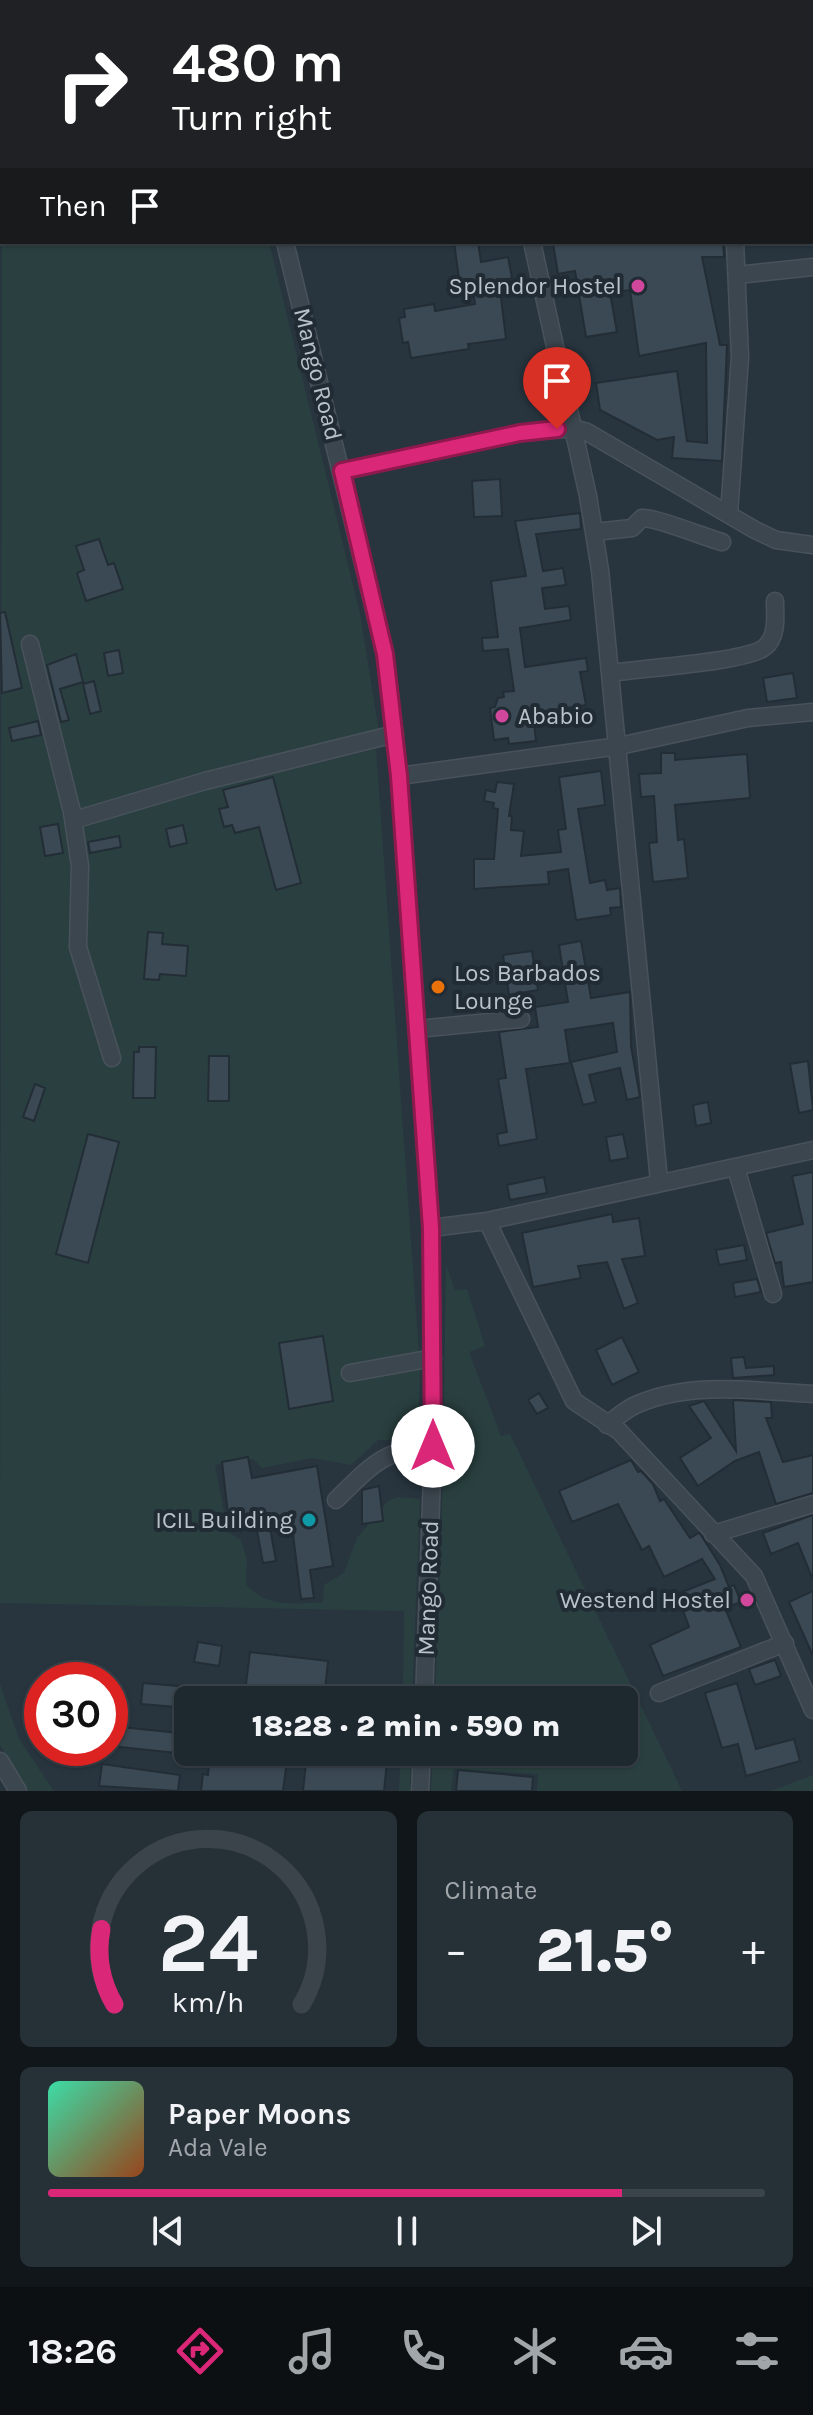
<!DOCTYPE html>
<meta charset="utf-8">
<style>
body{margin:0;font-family:Karla,sans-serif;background:#263037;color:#f1f3f6;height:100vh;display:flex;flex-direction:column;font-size:30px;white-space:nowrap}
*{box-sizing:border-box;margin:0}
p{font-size:26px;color:#a1a6aa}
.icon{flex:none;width:44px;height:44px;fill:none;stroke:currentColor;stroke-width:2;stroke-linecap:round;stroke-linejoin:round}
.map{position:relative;height:1791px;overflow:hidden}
.sheet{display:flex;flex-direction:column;gap:20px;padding:20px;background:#10161a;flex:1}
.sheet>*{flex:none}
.hud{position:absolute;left:0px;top:0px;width:814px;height:244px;box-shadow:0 2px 6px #0004,0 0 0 2px #3c444b;background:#202124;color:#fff;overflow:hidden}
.speed{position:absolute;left:24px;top:1662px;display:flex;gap:16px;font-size:40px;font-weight:700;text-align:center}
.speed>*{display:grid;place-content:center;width:104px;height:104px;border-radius:50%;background:#1e282f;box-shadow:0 2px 6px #0004,0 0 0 2px #3c444b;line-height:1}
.speed .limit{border:12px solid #d22;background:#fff;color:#111}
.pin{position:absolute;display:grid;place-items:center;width:68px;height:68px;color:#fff;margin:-82px -34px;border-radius:50% 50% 50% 0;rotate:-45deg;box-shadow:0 0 8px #0007}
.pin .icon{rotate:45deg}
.me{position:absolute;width:88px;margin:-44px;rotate:0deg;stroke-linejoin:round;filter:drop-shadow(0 0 6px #0008)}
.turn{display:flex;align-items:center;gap:28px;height:168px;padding:0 40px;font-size:36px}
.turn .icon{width:104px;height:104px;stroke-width:2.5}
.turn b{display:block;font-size:56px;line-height:68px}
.then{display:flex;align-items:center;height:76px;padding:0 40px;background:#0003;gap:16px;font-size:30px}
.big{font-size:60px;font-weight:800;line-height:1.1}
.sheet .card{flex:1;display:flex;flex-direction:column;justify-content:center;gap:12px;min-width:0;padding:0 28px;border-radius:12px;background:#263037}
.sheet .dial{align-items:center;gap:0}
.dial svg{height:208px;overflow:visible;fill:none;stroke:#3c444b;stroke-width:7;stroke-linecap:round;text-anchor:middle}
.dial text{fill:#f1f3f6;stroke:none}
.song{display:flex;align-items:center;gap:24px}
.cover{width:96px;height:96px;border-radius:12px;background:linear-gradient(135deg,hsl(160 70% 55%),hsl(20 70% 35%))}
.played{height:8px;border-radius:4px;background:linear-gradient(90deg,#db2777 80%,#3c444b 80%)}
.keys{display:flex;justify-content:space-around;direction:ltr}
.heat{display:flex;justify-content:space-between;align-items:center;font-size:44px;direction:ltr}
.sheet .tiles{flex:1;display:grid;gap:20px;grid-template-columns:1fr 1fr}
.card:last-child{grid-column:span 2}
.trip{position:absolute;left:174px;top:1686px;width:464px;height:80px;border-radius:12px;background:#1e282f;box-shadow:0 2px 6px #0004,0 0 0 2px #3c444b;font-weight:800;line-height:80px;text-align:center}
.dock{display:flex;height:128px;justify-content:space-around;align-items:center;background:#0c1013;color:#a1a6aa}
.dock .icon{width:56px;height:56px}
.dock .current{color:#db2777}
.dock b{font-size:36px;color:#f1f3f6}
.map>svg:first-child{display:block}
</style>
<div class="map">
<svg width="813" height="1791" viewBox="0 0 813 1791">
<rect width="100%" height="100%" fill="#28353f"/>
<path fill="#2a4040" d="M 0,0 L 212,0 L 213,2 L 2,2 L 0,117 Z
M 2,138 L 2,242 L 269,242 L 360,614 L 379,732 L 170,797 L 376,749 L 420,1368 L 418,1434 L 403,1440 L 378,1440 L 351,1465 L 312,1458 L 262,1468 L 253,1459 L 215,1465 L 228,1532 L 241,1540 L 247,1560 L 246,1584 C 266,1608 294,1604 323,1602 L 324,1585 L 344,1573 L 357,1538 L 388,1501 L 398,1497 L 420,1499 L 412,1700 L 403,1700 L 404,1611 L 0,1603 Z
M 446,1265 L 455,1290 L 467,1289 L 485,1346 L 469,1352 L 501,1436 L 510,1434 L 682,1791 L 537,1791 L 538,1774 L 454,1769 L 451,1791 L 431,1791 L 433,1752 L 624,1752 L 624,1700 L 435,1700 L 443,1477 Z
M 0,1684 L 19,1739 L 54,1791 L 28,1791 L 0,1745 Z
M 401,1752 L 411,1752 L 410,1791 L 399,1791 Z
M 813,1775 L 813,1791 L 771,1791 Z"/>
<path fill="#3b4954" stroke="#232d36" stroke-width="2" d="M 454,242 L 478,242 L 481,262 L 508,257 L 512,278 L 499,281 L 506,339 L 468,344 L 469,349 L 411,358 L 408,342 L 403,343 L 399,318 L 405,317 L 404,309 L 434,304 L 435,311 L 475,304 L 472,284 L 460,286 Z
M 723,242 L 724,257 L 702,257 L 720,345 L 727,345 L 722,461 L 672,458 L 674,437 L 657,440 L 600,410 L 596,383 L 677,371 L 687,441 L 707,443 L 706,343 L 639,356 L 630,290 L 610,293 L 617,332 L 586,337 L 575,271 L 558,274 L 553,243 Z
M 500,479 L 502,516 L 474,517 L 472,481 Z
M 580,513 L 581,529 L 536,534 L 543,571 L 563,568 L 566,585 L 542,588 L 545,609 L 569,606 L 571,620 L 520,628 L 525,667 L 586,658 L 588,671 L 580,672 L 586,705 L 533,713 L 536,741 L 509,744 L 508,738 L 494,740 L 490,708 L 495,707 L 498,698 L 504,697 L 503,692 L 514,691 L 508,649 L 483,651 L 482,638 L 498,637 L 491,581 L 526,576 L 515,521 Z
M 99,539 L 108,565 L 114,563 L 123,589 L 86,601 L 77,573 L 84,570 L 76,546 Z
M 5,612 L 22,688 L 2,693 L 0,613 Z
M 119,650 L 123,673 L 108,676 L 104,653 Z
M 76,654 L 83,682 L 60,689 L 69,720 L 61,722 L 47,665 Z
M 793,673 L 797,698 L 767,702 L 763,678 Z
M 94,681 L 101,711 L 90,714 L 83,684 Z
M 38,721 L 41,735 L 12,741 L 9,728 Z
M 661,753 L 675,753 L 675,760 L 747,754 L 750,798 L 675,805 L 678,840 L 684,839 L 688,878 L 653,882 L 649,843 L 657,842 L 654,796 L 641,797 L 639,774 L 661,773 Z
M 601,771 L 605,805 L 578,809 L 590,883 L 605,880 L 607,890 L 620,888 L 621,907 L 610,908 L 611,915 L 576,920 L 568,869 L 548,872 L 549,884 L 474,889 L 474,859 L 494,859 L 498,809 L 493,808 L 494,803 L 484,801 L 486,790 L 495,792 L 497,782 L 514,784 L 509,816 L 512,816 L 511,830 L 524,831 L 521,856 L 561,852 L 558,830 L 566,829 L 559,777 Z
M 273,777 L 301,883 L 276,890 L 259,827 L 235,833 L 232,825 L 224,827 L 219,809 L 228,807 L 223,790 Z
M 58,824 L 63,853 L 45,856 L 40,827 Z
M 183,825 L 187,843 L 170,847 L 166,829 Z
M 119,836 L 121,847 L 90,853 L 88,842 Z
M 148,932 L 163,933 L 162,944 L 188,946 L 186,976 L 160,974 L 159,980 L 144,979 Z
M 581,941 L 591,998 L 630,992 L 631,1046 L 640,1097 L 627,1100 L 620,1068 L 589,1075 L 596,1102 L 583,1105 L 571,1062 L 617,1052 L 613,1023 L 565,1030 L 570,1063 L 526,1069 L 537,1139 L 499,1146 L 497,1134 L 507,1132 L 498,1079 L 506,1078 L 499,1032 L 538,1027 L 535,1007 L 568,1002 L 559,945 Z
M 532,951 L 538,990 L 509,995 L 503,955 Z
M 139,1047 L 156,1047 L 155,1098 L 133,1098 L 134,1052 L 139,1052 Z
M 209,1056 L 229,1056 L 229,1101 L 208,1101 Z
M 808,1061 L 813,1110 L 799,1113 L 790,1064 Z
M 35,1084 L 45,1088 L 34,1121 L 23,1117 Z
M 708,1102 L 711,1123 L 696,1126 L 693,1105 Z
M 88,1134 L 119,1142 L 88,1263 L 56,1254 Z
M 623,1134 L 628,1158 L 610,1161 L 606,1137 Z
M 813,1172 L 813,1282 L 784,1287 L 781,1262 L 775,1263 L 766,1233 L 803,1224 L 792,1176 Z
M 544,1177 L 547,1193 L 510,1200 L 507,1185 Z
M 612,1214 L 613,1222 L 639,1218 L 645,1256 L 622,1259 L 638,1303 L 624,1309 L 607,1262 L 578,1266 L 581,1278 L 533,1287 L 522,1233 Z
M 744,1245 L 747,1260 L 719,1265 L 716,1250 Z
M 757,1279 L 761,1292 L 735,1297 L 733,1283 Z
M 323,1336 L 333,1401 L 289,1409 L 279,1343 Z
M 622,1337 L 639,1372 L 612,1385 L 596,1350 Z
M 744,1357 L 746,1368 L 774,1366 L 774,1375 L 733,1378 L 731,1358 Z
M 539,1393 L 548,1408 L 537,1414 L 528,1400 Z
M 733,1400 L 771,1402 L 772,1418 L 766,1418 L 783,1462 L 813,1455 L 813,1493 L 776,1504 L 759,1452 L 735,1461 L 698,1486 L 680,1458 L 711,1438 L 689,1406 L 704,1401 L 736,1451 Z
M 248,1457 L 252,1478 L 317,1466 L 333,1566 L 310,1570 L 314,1598 L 301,1599 L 291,1518 L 269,1522 L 276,1561 L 263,1563 L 255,1520 L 229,1523 L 222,1462 Z
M 631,1460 L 638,1472 L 641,1471 L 653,1484 L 660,1501 L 664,1499 L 690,1538 L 699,1533 L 701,1535 L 720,1565 L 729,1587 L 734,1585 L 741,1602 L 725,1608 L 741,1647 L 663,1676 L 650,1645 L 689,1627 L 677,1594 L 715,1579 L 702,1559 L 664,1577 L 649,1546 L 642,1550 L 618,1504 L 572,1522 L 559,1491 Z
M 379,1486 L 383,1521 L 362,1524 L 362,1490 Z
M 813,1515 L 813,1580 L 798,1543 L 771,1554 L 763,1533 Z
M 813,1591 L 813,1656 L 789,1602 Z
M 198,1642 L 222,1646 L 219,1666 L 194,1662 Z
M 250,1652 L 328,1661 L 324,1700 L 244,1700 Z
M 775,1660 L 781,1676 L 755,1685 L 749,1669 Z
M 143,1683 L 224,1690 L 223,1700 L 188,1700 L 188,1708 L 141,1704 Z
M 737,1683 L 756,1749 L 794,1739 L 800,1761 L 746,1776 L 738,1744 L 722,1748 L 705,1693 Z
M 111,1726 L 188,1734 L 187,1754 L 110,1746 Z
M 210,1752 L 288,1752 L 283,1791 L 201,1791 L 203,1774 L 208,1775 Z
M 307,1752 L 388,1752 L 384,1791 L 303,1791 Z
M 102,1764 L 180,1775 L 178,1791 L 99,1786 Z
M 458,1770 L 533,1777 L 532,1791 L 456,1791 Z"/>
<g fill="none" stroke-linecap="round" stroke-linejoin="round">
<g stroke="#49525b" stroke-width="19">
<path id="minor" d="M 226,0 L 226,2
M 498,0 L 498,2
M 683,0 L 684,2
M 68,2 L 69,0
M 515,2 L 523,0
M 0,127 L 2,126
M 285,242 L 385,654 L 399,776 L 431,1228 L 433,1446 L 424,1700
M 532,242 L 588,496 L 600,570 L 659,1181
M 737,275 L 813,267
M 342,471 L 520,433 L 573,428 L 587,432 L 755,530 L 776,540 L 813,545
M 729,514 L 740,357 L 735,242
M 594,532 L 632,528 L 642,518 C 655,517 704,537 722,542
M 30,644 L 72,812 L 80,866 L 78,947 L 112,1058
M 612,673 C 641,668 748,662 765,647 C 778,636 775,616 775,601
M 399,776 L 619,746 L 748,718 L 813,712
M 74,820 L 205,781 L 395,734
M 417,1029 L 521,1019
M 736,1168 L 773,1294
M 487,1221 L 574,1401 L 619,1431 L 754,1576 L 813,1710
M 431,1228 L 487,1221 L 813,1150
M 350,1373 L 433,1358
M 607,1425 C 616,1418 627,1408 638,1404 C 691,1381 757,1391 813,1394
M 336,1500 C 370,1467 383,1449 433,1446
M 713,1534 L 813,1504
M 659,1693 L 785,1643
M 0,1761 L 18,1791
M 420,1791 L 422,1752"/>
</g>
<use href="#minor" stroke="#3c464f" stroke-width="16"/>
</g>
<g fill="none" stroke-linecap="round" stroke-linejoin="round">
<g stroke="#8e194d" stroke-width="20">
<path id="route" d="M 433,1446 L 431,1228 L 399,776 L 385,654 L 342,471 L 520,433 L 557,429"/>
</g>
<use href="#route" stroke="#db2777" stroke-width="14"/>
</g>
<g fill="#d1479c" stroke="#212b34" stroke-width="3">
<circle cx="638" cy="286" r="8"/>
<circle cx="502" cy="716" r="8"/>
<circle cx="747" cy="1600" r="8"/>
</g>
<circle fill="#e8710a" stroke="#212b34" stroke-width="3" cx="438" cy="987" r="8"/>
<circle fill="#0f9aa8" stroke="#212b34" stroke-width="3" cx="309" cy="1520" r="8"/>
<g text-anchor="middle" stroke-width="8" stroke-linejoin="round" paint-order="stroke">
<g font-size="24" fill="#b9c1c9" stroke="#212b34" text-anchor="end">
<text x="622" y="294">Splendor Hostel</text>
<text x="518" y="724" text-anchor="start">Ababio</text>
<text x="454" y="981" text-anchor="start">Los Barbados<tspan x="454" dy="28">Lounge</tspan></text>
<text x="293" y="1528">ICIL Building</text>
<text x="731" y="1608">Westend Hostel</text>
</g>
<g font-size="24" fill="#b9c1c9" stroke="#212b34">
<text transform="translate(318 374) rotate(76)" y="8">Mango Road</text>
<text transform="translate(428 1588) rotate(-88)" y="8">Mango Road</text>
</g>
</g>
</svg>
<div class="speed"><div class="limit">30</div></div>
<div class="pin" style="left:557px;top:429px;background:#d93025"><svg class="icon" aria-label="arrive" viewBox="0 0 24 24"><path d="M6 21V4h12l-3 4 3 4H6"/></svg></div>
<svg class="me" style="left:433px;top:1446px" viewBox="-20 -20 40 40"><circle r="19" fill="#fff"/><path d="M0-13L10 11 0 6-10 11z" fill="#db2777"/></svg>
<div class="trip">18:28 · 2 min · 590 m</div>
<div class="hud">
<div class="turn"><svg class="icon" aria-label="right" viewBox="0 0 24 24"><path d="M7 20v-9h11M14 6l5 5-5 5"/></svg><div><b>480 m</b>Turn right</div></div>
<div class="then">Then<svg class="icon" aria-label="arrive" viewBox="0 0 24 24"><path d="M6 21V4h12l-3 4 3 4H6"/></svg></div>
</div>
</div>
<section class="sheet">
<div class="tiles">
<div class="card dial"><svg viewBox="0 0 100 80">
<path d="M14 69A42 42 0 1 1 86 69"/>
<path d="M14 69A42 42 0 0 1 9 40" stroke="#db2777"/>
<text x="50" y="56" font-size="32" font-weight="700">24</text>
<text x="50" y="72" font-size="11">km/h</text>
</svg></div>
<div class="card"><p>Climate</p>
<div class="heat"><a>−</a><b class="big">21.5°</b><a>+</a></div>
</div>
<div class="card">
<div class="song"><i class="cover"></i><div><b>Paper Moons</b><p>Ada Vale</p></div></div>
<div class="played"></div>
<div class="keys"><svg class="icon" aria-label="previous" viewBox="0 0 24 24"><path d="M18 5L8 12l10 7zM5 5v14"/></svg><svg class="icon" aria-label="pause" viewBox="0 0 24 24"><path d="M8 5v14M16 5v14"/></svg><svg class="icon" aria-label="next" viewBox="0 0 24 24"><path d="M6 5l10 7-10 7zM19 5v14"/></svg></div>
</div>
</div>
</section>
<nav class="dock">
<b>18:26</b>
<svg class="icon current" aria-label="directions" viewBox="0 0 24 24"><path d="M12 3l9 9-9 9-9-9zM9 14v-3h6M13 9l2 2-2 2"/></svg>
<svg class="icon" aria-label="music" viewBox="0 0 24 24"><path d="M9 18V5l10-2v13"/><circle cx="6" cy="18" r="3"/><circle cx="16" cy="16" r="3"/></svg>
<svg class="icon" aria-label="phone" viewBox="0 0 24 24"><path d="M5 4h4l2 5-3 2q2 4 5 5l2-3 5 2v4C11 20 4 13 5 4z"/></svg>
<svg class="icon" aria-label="climate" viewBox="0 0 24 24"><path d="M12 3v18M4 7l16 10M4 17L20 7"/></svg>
<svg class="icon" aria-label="car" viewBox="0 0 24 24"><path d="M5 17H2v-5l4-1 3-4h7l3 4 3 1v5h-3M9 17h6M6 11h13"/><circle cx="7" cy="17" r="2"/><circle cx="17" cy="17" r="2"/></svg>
<svg class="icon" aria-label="filters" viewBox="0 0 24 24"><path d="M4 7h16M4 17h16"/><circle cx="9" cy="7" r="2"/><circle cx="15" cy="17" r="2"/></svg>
</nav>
